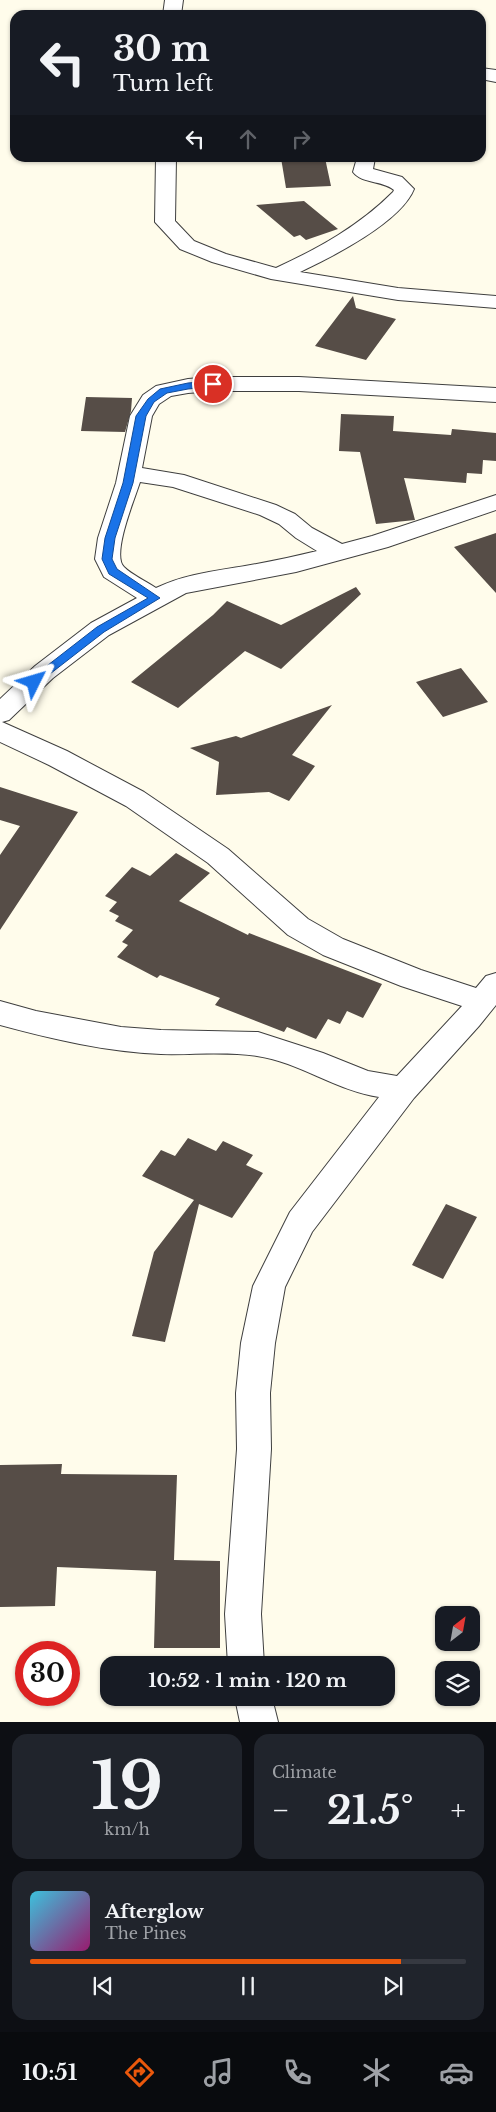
<!DOCTYPE html>
<meta charset="utf-8">
<style>
body{margin:0;font-family:"Libre Baskerville",serif;background:#20242c;color:#f1f3f6;height:100vh;display:flex;flex-direction:column;font-size:19px;white-space:nowrap}
*{box-sizing:border-box;margin:0}
p{font-size:16px;color:#9ea1a6}
.icon{flex:none;width:28px;height:28px;fill:none;stroke:currentColor;stroke-width:2;stroke-linecap:round;stroke-linejoin:round}
.map{position:relative;height:1722px;overflow:hidden}
.sheet{display:flex;flex-direction:column;gap:12px;padding:12px;background:#0d0f14;flex:1}
.sheet>*{flex:none}
.banner{position:absolute;left:10px;top:10px;width:476px;height:152px;border-radius:15px;box-shadow:0 1px 4px #0004;background:#171b24;color:#f1f3f6;overflow:hidden}
.needle{width:32px;rotate:31deg}
.fabs{position:absolute;left:435px;top:1606px;display:grid;gap:10px}
.fabs a{display:grid;place-items:center;width:45px;height:45px;border-radius:10px;background:#171b24;box-shadow:0 1px 4px #0004;font-size:25px}
.speed{position:absolute;left:15px;top:1641px;display:flex;gap:10px;font-size:25px;font-weight:700;text-align:center}
.speed>*{display:grid;place-content:center;width:65px;height:65px;border-radius:50%;background:#171b24;box-shadow:0 1px 4px #0004;line-height:1}
.speed .limit{border:8px solid #d22;background:#fff;color:#111}
.pin{position:absolute;display:grid;place-items:center;width:42px;height:42px;color:#fff;margin:-21px;border:2px solid #fff;border-radius:50%;box-shadow:0 1px 5px #0007}
.me{position:absolute;width:55px;margin:-28px;rotate:50deg;stroke-linejoin:round;filter:drop-shadow(0 0 4px #0008)}
.turn{display:flex;align-items:center;gap:18px;height:105px;padding:0 20px;font-size:22px}
.turn .icon{width:65px;height:65px;stroke-width:2.5}
.turn b{display:block;font-size:35px;line-height:42px}
.lanes{display:flex;align-items:center;height:48px;padding:0 20px;background:#0003;justify-content:center;gap:25px;direction:ltr}
.lanes .off{opacity:.35}
.big{font-size:38px;font-weight:700;line-height:1.1}
.sheet .tile{flex:1;display:flex;flex-direction:column;justify-content:center;gap:8px;min-width:0;padding:0 18px;border-radius:15px;background:#20242c}
.sheet .dial{align-items:center;gap:0}
.dial b{font-size:65px;line-height:1}
.song{display:flex;align-items:center;gap:15px}
.cover{width:60px;height:60px;border-radius:8px;background:linear-gradient(135deg,hsl(190 70% 55%),hsl(320 70% 35%))}
.played{height:5px;border-radius:2px;background:linear-gradient(90deg,#ea580c 85%,#363941 85%)}
.keys{display:flex;justify-content:space-around;direction:ltr}
.heat{display:flex;justify-content:space-between;align-items:center;font-size:28px;direction:ltr}
.sheet .tiles{flex:1;display:grid;gap:12px;grid-template-columns:1fr 1fr}
.tile:last-child{grid-column:span 2}
.trip{position:absolute;left:100px;top:1656px;width:295px;height:50px;border-radius:15px;background:#171b24;box-shadow:0 1px 4px #0004;font-weight:700;line-height:50px;text-align:center}
.menu{display:flex;height:80px;justify-content:space-around;align-items:center;background:#090b0e;color:#9ea1a6}
.menu .icon{width:35px;height:35px}
.menu .current{color:#ea580c}
.menu b{font-size:22px;color:#f1f3f6}
.map>svg:first-child{display:block}
</style>
<div class="map">
<svg width="496" height="1722" viewBox="0 0 496 1722">
<rect width="100%" height="100%" fill="#fffceb"/>
<path fill="#564d47" d="M 281,158 L 325,158 L 331,186 L 286,188 Z
M 304,201 L 338,229 L 306,240 L 300,235 L 294,237 L 256,205 Z
M 353,296 L 356,308 L 396,319 L 366,360 L 315,346 Z
M 86,397 L 132,398 L 131,411 L 125,432 L 81,431 Z
M 341,414 L 394,416 L 393,431 L 451,435 L 452,429 L 496,433 L 496,461 L 483,460 L 482,474 L 467,473 L 466,483 L 404,478 L 415,520 L 376,524 L 360,452 L 339,451 Z
M 496,533 L 496,593 L 454,547 Z
M 356,587 L 361,594 L 281,669 L 245,651 L 178,708 L 131,682 L 213,615 L 227,601 L 281,625 Z
M 461,668 L 488,702 L 443,717 L 416,682 Z
M 332,705 L 292,755 L 315,766 L 289,801 L 269,792 L 216,795 L 219,762 L 190,748 L 236,736 L 241,738 Z
M 0,787 L 78,812 L 0,930 L 0,855 L 20,826 L 0,820 Z
M 176,853 L 210,873 L 179,901 L 248,935 L 249,933 L 382,984 L 363,1018 L 347,1011 L 340,1024 L 328,1019 L 316,1039 L 287,1027 L 284,1032 L 215,1005 L 220,998 L 160,975 L 157,978 L 117,957 L 128,945 L 122,942 L 133,930 L 115,921 L 119,916 L 109,911 L 117,902 L 105,896 L 132,867 L 150,876 Z
M 188,1138 L 216,1151 L 223,1141 L 253,1155 L 246,1165 L 263,1173 L 232,1218 L 199,1204 L 165,1342 L 132,1336 L 154,1252 L 194,1200 L 142,1176 L 161,1150 L 175,1156 Z
M 446,1204 L 477,1217 L 443,1279 L 412,1265 Z
M 62,1464 L 61,1474 L 177,1475 L 174,1560 L 220,1561 L 220,1648 L 154,1648 L 156,1571 L 57,1567 L 55,1606 L 0,1607 L 0,1465 Z"/>
<g fill="none" stroke-linecap="round" stroke-linejoin="round">
<g stroke="#3f3f3f" stroke-width="2">
<path id="minor" d="M 165,0 L 183,0 L 181,15 L 163,15 Z
M 481,68 L 496,70 L 496,82 L 481,79 Z
M 156,158 L 176,158 L 175,221 L 194,241 L 226,254 L 276,268 C 319,248 359,226 393,192 L 394,190 C 382,180 362,184 353,172 L 357,158 L 375,158 L 373,169 L 402,177 L 414,189 C 401,222 332,257 300,272 L 398,288 L 496,296 L 496,308 L 398,300 L 271,279 L 212,262 L 180,249 L 155,222 Z
M 213,377 L 299,377 L 496,388 L 496,402 L 299,391 L 213,391 L 188,393 L 171,396 L 159,404 L 152,416 L 142,468 L 184,475 L 276,505 L 295,514 L 312,528 L 342,544 L 372,536 L 496,495 L 496,510 L 388,547 L 296,572 L 186,593 L 109,635 L 53,678 L 9,720 L 2,722 L 67,751 L 144,792 L 228,849 L 308,919 L 343,939 L 421,970 L 476,988 L 486,976 L 496,973 L 496,1005 L 479,1026 L 414,1098 L 312,1232 L 285,1287 L 275,1343 L 270,1393 L 271,1449 L 261,1614 L 264,1665 L 228,1665 L 225,1614 L 237,1449 L 236,1393 L 241,1343 L 253,1286 L 290,1212 L 379,1097 C 337,1091 299,1062 257,1056 C 225,1051 193,1055 161,1054 C 107,1052 52,1039 0,1025 L 0,1001 L 36,1011 L 121,1027 L 161,1030 L 258,1032 L 323,1053 L 368,1071 L 397,1076 L 462,1006 L 401,986 L 323,955 L 288,935 L 208,863 L 126,806 L 49,765 L 0,742 L 0,699 L 35,666 L 91,623 L 137,598 L 104,577 L 95,559 L 98,538 L 116,483 L 130,416 L 143,395 L 156,386 L 188,379 ZM 140,482 L 173,487 L 260,515 L 279,524 L 296,538 L 317,551 C 293,557 269,562 245,566 C 215,571 185,574 156,588 C 146,581 132,575 124,567 C 111,555 135,498 140,482 Z
M 235,1698 L 272,1698 L 278,1722 L 240,1722 Z"/>
</g>
<use href="#minor" fill="#fff" fill-rule="evenodd"/>
</g>
<path fill="#1a73e8" stroke="#114b97" d="M 213,381 L 216,382 L 216,386 L 188,389 L 167,393 L 154,402 L 146,416 L 133,483 L 115,538 L 112,559 L 117,569 L 160,598 L 104,632 L 37,684 L 30,684 L 28,682 L 30,679 L 97,627 L 148,598 L 109,574 L 102,559 L 105,538 L 123,483 L 136,416 L 148,399 L 160,389 L 188,383 Z"/>
</svg>
<div class="fabs">
<a><svg class="needle" viewBox="-14 -14 28 28"><path d="M0-13l5 13h-10z" fill="#e53935"/><path d="M0 13l5-13h-10z" fill="#9ea1a6"/></svg></a>
<a><svg class="icon" aria-label="layers" viewBox="0 0 24 24"><path d="M12 4l9 5-9 5-9-5zM3 14l9 5 9-5"/></svg></a>
</div>
<div class="speed"><div class="limit">30</div></div>
<div class="pin" style="left:213px;top:384px;background:#d93025"><svg class="icon" aria-label="arrive" viewBox="0 0 24 24"><path d="M6 21V4h12l-3 4 3 4H6"/></svg></div>
<svg class="me" style="left:34px;top:682px" viewBox="-20 -20 40 40"><path d="M0-17L14 15 0 8-14 15z" fill="#1a73e8" stroke="#fff" stroke-width="4"/></svg>
<div class="trip">10:52 · 1 min · 120 m</div>
<div class="banner">
<div class="turn"><svg class="icon" aria-label="left" viewBox="0 0 24 24"><path d="M17 20v-9H6M10 6l-5 5 5 5"/></svg><div><b>30 m</b>Turn left</div></div>
<div class="lanes"><svg class="icon" aria-label="left" viewBox="0 0 24 24"><path d="M17 20v-9H6M10 6l-5 5 5 5"/></svg><svg class="icon off" aria-label="ahead" viewBox="0 0 24 24"><path d="M12 20V5M6 11l6-6 6 6"/></svg><svg class="icon off" aria-label="right" viewBox="0 0 24 24"><path d="M7 20v-9h11M14 6l5 5-5 5"/></svg></div>
</div>
</div>
<section class="sheet">
<div class="tiles">
<div class="tile dial"><b>19</b><p>km/h</p></div>
<div class="tile"><p>Climate</p>
<div class="heat"><a>−</a><b class="big">21.5°</b><a>+</a></div>
</div>
<div class="tile">
<div class="song"><i class="cover"></i><div><b>Afterglow</b><p>The Pines</p></div></div>
<div class="played"></div>
<div class="keys"><svg class="icon" aria-label="previous" viewBox="0 0 24 24"><path d="M18 5L8 12l10 7zM5 5v14"/></svg><svg class="icon" aria-label="pause" viewBox="0 0 24 24"><path d="M8 5v14M16 5v14"/></svg><svg class="icon" aria-label="next" viewBox="0 0 24 24"><path d="M6 5l10 7-10 7zM19 5v14"/></svg></div>
</div>
</div>
</section>
<nav class="menu">
<b>10:51</b>
<svg class="icon current" aria-label="directions" viewBox="0 0 24 24"><path d="M12 3l9 9-9 9-9-9zM9 14v-3h6M13 9l2 2-2 2"/></svg>
<svg class="icon" aria-label="music" viewBox="0 0 24 24"><path d="M9 18V5l10-2v13"/><circle cx="6" cy="18" r="3"/><circle cx="16" cy="16" r="3"/></svg>
<svg class="icon" aria-label="phone" viewBox="0 0 24 24"><path d="M5 4h4l2 5-3 2q2 4 5 5l2-3 5 2v4C11 20 4 13 5 4z"/></svg>
<svg class="icon" aria-label="climate" viewBox="0 0 24 24"><path d="M12 3v18M4 7l16 10M4 17L20 7"/></svg>
<svg class="icon" aria-label="car" viewBox="0 0 24 24"><path d="M5 17H2v-5l4-1 3-4h7l3 4 3 1v5h-3M9 17h6M6 11h13"/><circle cx="7" cy="17" r="2"/><circle cx="17" cy="17" r="2"/></svg>
</nav>
